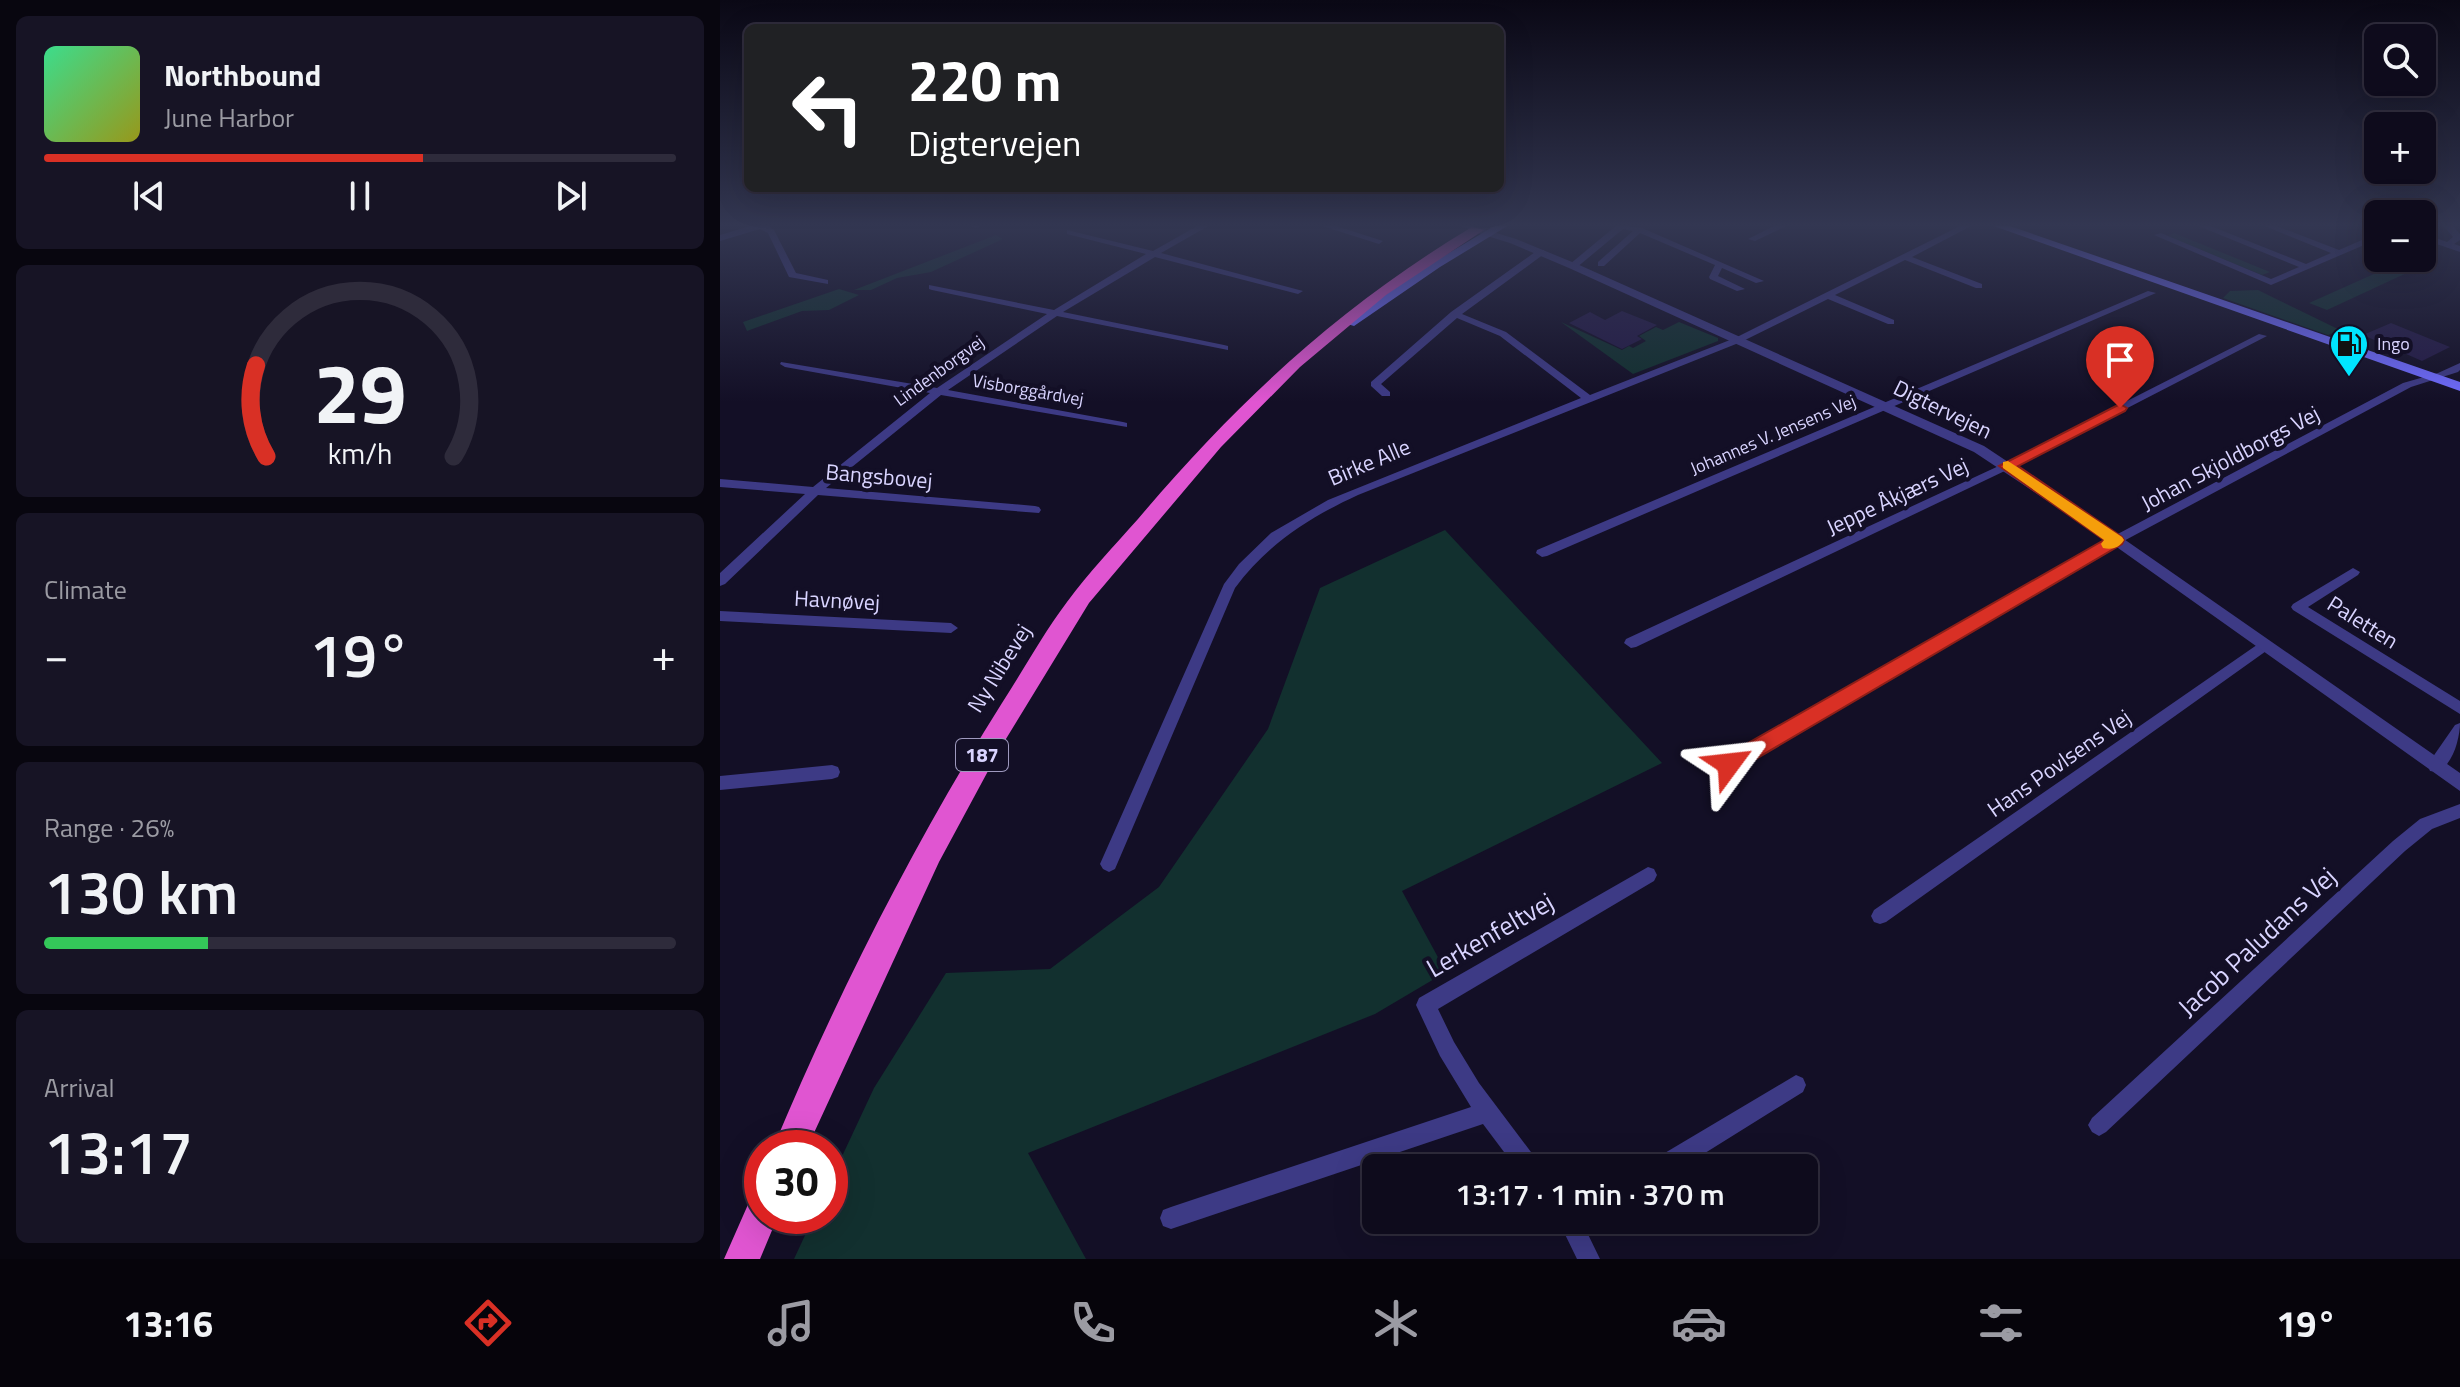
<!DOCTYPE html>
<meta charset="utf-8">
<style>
body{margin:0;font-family:"Titillium Web",sans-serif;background:#171425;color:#f1f3f6;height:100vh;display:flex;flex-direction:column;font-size:30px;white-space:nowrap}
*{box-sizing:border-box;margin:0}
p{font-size:26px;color:#9b9ba3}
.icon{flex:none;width:44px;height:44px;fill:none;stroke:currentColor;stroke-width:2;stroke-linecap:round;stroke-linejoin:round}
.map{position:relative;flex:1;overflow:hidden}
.drawer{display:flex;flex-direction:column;gap:16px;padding:16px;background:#08060f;width:720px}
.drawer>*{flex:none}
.banner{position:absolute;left:24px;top:24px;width:760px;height:168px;border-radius:12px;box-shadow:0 8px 32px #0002,0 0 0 2px #2e2b3b;background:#202124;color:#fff;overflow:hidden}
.tools{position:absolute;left:1644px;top:24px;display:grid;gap:16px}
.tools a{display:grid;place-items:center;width:72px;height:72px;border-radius:12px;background:#0e0b1c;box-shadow:0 8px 32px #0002,0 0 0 2px #2e2b3b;font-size:40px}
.speed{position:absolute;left:24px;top:1130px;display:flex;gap:16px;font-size:40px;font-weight:700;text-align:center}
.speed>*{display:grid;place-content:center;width:104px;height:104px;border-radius:50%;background:#0e0b1c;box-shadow:0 8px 32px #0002,0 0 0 2px #2e2b3b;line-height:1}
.speed .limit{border:12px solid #d22;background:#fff;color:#111}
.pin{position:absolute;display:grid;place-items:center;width:68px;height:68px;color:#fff;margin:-82px -34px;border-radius:50% 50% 50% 0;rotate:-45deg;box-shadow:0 0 8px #0007}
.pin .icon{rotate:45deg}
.me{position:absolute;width:88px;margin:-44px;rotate:60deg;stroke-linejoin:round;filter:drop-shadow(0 0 6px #0008)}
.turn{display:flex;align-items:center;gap:28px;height:168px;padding:0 32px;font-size:36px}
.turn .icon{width:104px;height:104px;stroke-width:2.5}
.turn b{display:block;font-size:56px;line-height:68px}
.big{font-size:60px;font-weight:600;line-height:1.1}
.drawer .card{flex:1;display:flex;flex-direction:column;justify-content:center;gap:12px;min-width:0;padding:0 28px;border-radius:12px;background:#171425}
.drawer .dial{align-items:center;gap:0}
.dial svg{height:208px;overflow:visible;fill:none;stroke:#2e2b3b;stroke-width:7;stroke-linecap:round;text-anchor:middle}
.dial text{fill:#f1f3f6;stroke:none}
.song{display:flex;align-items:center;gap:24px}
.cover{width:96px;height:96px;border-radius:12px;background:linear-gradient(135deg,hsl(150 70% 55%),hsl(60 70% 35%))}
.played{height:8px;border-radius:4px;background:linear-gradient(90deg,#d93025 60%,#2e2b3b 60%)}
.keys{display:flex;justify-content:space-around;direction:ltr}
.heat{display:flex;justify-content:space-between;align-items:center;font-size:44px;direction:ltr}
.charge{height:12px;border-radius:6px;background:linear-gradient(90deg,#34c759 26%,#2e2b3b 0)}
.trip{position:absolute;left:642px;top:1154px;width:456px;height:80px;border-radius:12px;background:#0e0b1c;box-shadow:0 8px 32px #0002,0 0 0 2px #2e2b3b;font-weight:600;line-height:80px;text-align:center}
.dock{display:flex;height:128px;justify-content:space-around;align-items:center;background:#06040b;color:#9b9ba3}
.dock .icon{width:56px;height:56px}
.dock .selected{color:#d93025}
.dock b{font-size:36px;color:#f1f3f6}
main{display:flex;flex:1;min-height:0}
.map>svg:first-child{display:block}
</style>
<main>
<section class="drawer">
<div class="card">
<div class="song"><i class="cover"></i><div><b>Northbound</b><p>June Harbor</p></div></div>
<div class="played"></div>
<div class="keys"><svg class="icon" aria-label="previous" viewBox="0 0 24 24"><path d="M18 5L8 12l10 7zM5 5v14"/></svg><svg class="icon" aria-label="pause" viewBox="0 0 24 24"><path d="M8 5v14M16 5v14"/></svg><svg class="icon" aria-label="next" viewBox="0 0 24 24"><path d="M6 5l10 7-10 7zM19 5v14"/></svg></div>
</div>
<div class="card dial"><svg viewBox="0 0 100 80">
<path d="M14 69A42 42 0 1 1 86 69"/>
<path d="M14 69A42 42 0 0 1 10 34" stroke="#d93025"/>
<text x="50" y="56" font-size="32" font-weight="700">29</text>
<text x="50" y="72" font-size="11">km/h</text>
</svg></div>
<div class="card"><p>Climate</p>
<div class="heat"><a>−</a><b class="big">19°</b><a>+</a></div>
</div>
<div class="card"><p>Range · 26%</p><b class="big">130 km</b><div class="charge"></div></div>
<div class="card"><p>Arrival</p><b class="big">13:17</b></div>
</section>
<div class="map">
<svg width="1740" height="1259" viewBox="0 0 1740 1259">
<rect width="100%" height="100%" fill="#130f26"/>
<path fill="#12302f" d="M 1454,233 L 1550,272 L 1542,275 L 1450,237 L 1449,235 Z
M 276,235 L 283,239 L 211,272 L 177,278 L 151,290 L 134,290 Z
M 1674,265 L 1691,271 L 1607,310 L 1589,303 Z
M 119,289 L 139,295 L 109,310 L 82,311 L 27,331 L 23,322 Z
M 1538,290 L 1620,330 L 1608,335 L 1503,298 L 1510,291 Z
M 841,322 L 902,350 L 909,346 L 913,348 L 926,341 L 919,336 L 936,327 L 943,330 L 959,322 L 998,338 L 998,341 L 913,374 Z
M 725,530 L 942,763 L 682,891 L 726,972 L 655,1014 L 308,1153 L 366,1259 L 74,1259 L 94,1216 L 110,1216 L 110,1182 L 154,1088 L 226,973 L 330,969 L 439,887 L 548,729 L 600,588 Z"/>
<path fill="#241b47" d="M 902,311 L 937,325 L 917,336 L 922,339 L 902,349 L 849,323 L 870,312 L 885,320 Z
M 1671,323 L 1730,347 L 1702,361 L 1643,335 Z"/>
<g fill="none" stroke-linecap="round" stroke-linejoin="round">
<path fill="#3d3a85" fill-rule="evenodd" d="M 34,225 L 48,225 L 54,230 L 76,273 L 108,280 L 108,284 L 69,277 L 48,233 L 40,229 L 0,241 L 0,235 Z
M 247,225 L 260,225 L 260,226 L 256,228 Z
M 479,225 L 490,225 L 441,253 L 583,291 L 578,294 L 435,257 L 343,312 L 504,345 L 508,346 L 508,350 L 337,316 L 228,390 L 403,422 L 407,423 L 407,427 L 221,395 L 106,488 L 315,506 L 319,507 L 321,510 L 319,513 L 98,495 L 5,584 L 0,586 L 0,573 L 85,494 L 0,487 L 0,479 L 93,487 L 210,393 L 65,367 L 60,364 L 61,362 L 217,388 L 327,314 L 212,290 L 209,289 L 209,285 L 334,310 L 426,254 L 347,234 L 347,230 L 433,251 Z
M 599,225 L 613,225 L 663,241 L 659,244 Z
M 737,225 L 751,225 L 761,230 L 757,232 Z
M 897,225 L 922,228 L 1044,281 L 1036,283 L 1002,268 L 998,276 L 1025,289 L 1017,291 L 990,279 L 989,277 L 995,265 L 920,233 L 884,266 L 878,266 L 878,262 L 913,231 L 903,229 L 856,268 L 850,268 L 850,264 Z
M 1056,225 L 1068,225 L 1035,241 L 1028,239 Z
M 1242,225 L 1253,225 L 1192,257 L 1262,284 L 1262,288 L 1256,288 L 1185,260 L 1115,295 L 1174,320 L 1174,324 L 1168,324 L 1108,299 L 1021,342 L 638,495 C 588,518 548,544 515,588 L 395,869 L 389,872 L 383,869 L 380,864 L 504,584 L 519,564 L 551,533 L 608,500 L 861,398 L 780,336 L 737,318 L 661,384 L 670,392 L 670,396 L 662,396 L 651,386 L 651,382 L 731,312 L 818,250 L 824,250 L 824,254 L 742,314 L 786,332 L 870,395 L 1015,338 Z
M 1476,225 L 1488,225 L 1586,264 L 1611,253 L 1542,225 L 1554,225 L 1619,250 L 1658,233 L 1658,239 L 1551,285 L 1434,235 L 1441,233 L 1551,279 L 1579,267 Z
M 1723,225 L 1732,225 L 1740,234 L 1740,240 L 1734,244 L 1740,246 L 1740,252 L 1702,239 L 1702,233 L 1727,242 L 1733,237 Z
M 1428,291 L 1436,293 L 827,556 L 822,557 L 816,553 L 817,550 Z
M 1539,334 L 1547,336 L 1291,468 L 916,647 L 911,648 L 904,643 L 906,639 L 1283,464 Z
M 1740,363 L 1740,370 L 1738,372 L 1691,387 L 1400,543 L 1015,769 L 1009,771 L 1003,769 L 1001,764 L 1003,759 L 1392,537 L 1683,383 L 1718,373 Z
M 1633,568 L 1640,572 L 1638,575 L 1588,607 L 1740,701 L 1740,714 L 1573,610 L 1571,607 L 1573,604 Z
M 0,611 L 231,623 L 238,628 L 231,633 L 0,621 Z
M 1544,640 L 1549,641 L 1551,645 L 1549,649 L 1166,922 L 1160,924 L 1154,922 L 1151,916 L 1154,910 Z
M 1740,723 C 1740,739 1731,775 1710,771 L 1708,766 L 1710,761 L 1735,725 Z
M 112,765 L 118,767 L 120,772 L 118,777 L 112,779 L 0,790 L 0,776 Z
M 1740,804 L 1740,818 L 1712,829 L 1685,851 L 1386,1132 L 1379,1136 L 1372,1132 L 1368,1125 L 1372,1118 L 1673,841 L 1700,819 Z
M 928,867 L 934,869 L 937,875 L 934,881 L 718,1009 L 734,1042 L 759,1083 L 817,1160 L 820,1168 L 796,1168 L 763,1124 L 451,1229 L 443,1226 L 440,1218 L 443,1210 L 451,1207 L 751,1107 L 720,1056 L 696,1005 L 699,998 Z
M 1076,1075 L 1083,1078 L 1086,1085 L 1083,1092 L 961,1168 L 930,1168 L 933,1160 Z
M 838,1220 L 861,1220 L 880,1259 L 857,1259 Z"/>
<path fill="#3d3a85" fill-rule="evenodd" d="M 757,227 L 796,239 L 857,264 L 1264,446 L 1401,537 L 1740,773 L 1740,791 L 1391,543 L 1254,452 L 849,268 L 790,243 L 754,232 L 752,230 Z"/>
<path fill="#6f6bff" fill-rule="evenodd" d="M 776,225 L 789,225 L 720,267 L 634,326 L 624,323 L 712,263 Z
M 1271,225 L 1287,225 L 1740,382 L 1740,391 Z"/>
<path fill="#e055d1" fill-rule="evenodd" d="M 752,227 L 764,230 L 666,295 L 580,367 L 501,447 L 369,603 L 281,747 L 219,862 L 87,1148 L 53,1148 C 117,995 194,843 282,703 C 304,669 323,634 347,602 C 369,572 394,546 418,519 C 517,402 620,306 752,227 Z
M 42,1194 L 42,1216 L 58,1216 L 40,1259 L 4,1259 L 30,1200 Z"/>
</g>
<linearGradient id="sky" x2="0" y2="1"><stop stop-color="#0a0815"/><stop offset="0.56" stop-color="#333752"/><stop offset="1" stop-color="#333752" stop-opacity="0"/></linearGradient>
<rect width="1740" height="402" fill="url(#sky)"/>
<path fill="#d93025" stroke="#8d1f18" stroke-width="2" d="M 1400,404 L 1407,408 L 1405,411 L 1298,466 L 1402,537 L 1404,540 L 1402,544 L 1017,770 L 1009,773 L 1002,770 L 999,764 L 1002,758 L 1384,540 L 1279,466 Z"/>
<path fill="#f59e0b" d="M 1288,461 L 1402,537 L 1404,540 C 1399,548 1392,550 1383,548 L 1381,544 L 1384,540 L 1283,468 L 1283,462 Z"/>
<defs>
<g id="fuel-pin" transform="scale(2)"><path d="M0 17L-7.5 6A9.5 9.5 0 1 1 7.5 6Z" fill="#00e5ff" stroke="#130f26"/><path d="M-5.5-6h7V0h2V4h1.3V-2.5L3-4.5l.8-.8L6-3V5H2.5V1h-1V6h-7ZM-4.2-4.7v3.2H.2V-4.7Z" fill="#111"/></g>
</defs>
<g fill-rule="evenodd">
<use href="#fuel-pin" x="1629" y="344"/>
</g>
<g text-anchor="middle" stroke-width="8" stroke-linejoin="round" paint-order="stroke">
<g font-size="18" fill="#d9d4ff" stroke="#130f26" text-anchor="start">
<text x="1657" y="350">Ingo</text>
</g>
<g font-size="18" fill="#d9d4ff" stroke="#130f26">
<text transform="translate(219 371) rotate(-36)" y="6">Lindenborgvej</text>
<text transform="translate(308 390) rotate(10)" y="6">Visborggårdvej</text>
<text transform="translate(1053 435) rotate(-23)" y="6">Johannes V. Jensens Vej</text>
</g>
<rect fill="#130f26" stroke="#9e99be" stroke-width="2" x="236" y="739" width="52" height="32" rx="6"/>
<g font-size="20" font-weight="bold" fill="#d9d4ff">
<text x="262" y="762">187</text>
</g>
<g font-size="22" fill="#d9d4ff" stroke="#130f26">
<text transform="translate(1223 409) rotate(26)" y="8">Digtervejen</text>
<text transform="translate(1510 458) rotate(-28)" y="8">Johan Skjoldborgs Vej</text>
<text transform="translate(649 462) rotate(-23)" y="8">Birke Alle</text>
<text transform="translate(159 476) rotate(5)" y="8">Bangsbovej</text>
<text transform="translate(1177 496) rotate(-25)" y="8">Jeppe Åkjærs Vej</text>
<text transform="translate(117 600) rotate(3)" y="8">Havnøvej</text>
<text transform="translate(1643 622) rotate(32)" y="8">Paletten</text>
<text transform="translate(279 668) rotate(-58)" y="8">Ny Nibevej</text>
<text transform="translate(1339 763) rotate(-35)" y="8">Hans Povlsens Vej</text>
</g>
<g font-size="26" fill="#d9d4ff" stroke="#130f26">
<text transform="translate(770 935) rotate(-30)" y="9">Lerkenfeltvej</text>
<text transform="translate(1537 942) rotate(-43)" y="9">Jacob Paludans Vej</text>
</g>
</g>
</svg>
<div class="tools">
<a><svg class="icon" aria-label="search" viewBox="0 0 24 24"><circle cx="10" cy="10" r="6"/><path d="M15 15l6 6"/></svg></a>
<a>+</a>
<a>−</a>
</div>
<div class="speed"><div class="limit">30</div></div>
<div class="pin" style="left:1400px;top:408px;background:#d93025"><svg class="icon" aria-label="arrive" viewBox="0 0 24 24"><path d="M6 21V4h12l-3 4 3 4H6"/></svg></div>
<svg class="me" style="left:1009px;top:764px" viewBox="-20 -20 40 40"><path d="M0-17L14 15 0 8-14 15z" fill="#d93025" stroke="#fff" stroke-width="4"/></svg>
<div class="trip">13:17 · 1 min · 370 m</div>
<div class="banner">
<div class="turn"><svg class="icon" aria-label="left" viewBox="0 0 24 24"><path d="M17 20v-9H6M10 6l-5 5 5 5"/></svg><div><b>220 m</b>Digtervejen</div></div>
</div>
</div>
</main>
<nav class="dock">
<b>13:16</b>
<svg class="icon selected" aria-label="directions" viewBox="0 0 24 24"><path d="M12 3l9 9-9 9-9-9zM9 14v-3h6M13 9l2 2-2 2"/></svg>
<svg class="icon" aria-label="music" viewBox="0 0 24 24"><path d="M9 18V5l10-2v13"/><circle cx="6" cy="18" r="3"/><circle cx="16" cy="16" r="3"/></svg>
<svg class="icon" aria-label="phone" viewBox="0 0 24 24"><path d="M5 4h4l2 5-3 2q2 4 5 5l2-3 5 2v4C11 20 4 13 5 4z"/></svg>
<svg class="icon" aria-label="climate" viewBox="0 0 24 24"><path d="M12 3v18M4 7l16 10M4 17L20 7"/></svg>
<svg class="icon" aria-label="car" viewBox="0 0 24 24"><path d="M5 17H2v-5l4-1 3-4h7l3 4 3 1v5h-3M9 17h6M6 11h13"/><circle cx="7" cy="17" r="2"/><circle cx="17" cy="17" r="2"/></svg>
<svg class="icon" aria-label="filters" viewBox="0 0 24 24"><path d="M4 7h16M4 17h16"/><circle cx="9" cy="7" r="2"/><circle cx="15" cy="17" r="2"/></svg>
<b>19°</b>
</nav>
